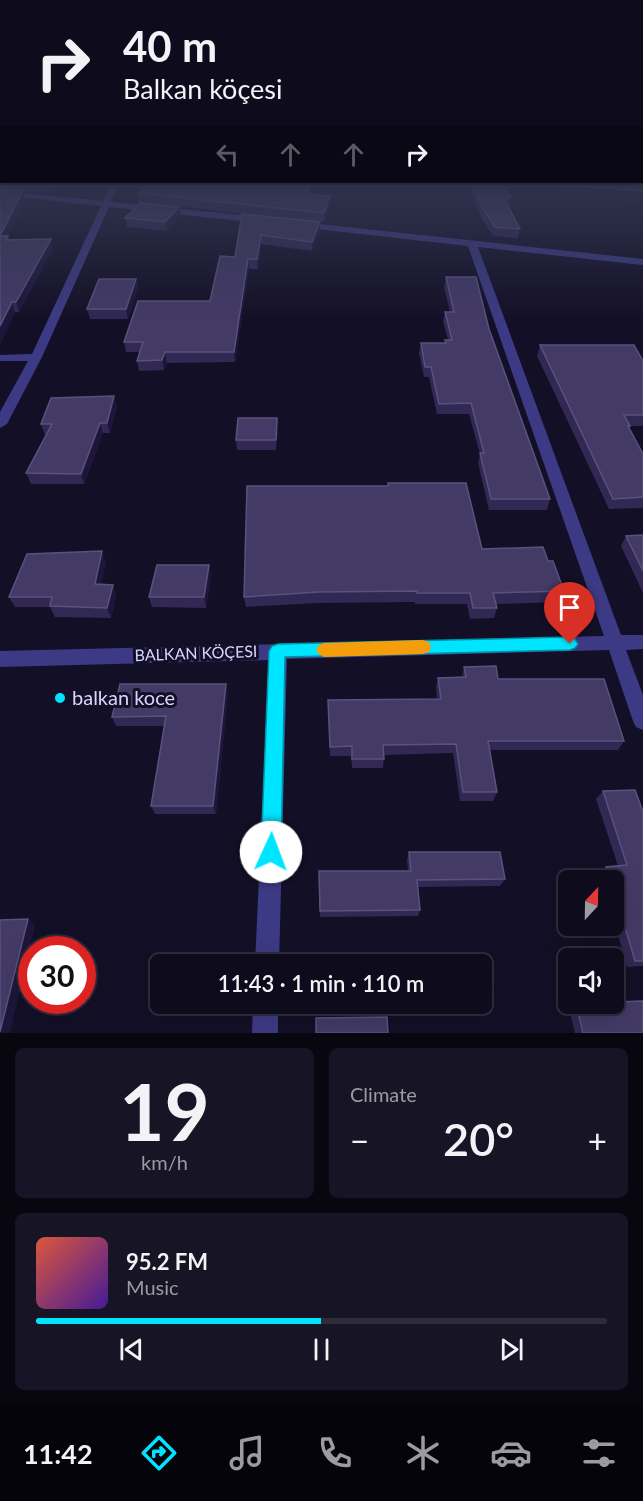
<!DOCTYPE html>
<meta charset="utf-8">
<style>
body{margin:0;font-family:Lato,sans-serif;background:#171425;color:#f1f3f6;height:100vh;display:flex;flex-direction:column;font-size:22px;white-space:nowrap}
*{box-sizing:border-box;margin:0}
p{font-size:20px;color:#9b9ba3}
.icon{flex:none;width:33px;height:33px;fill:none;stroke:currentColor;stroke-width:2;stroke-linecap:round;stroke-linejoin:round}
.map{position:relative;height:1033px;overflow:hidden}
.side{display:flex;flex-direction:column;gap:15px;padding:15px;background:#08060f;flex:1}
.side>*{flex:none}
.guide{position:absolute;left:0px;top:0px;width:644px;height:183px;box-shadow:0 6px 24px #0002,0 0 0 2px #2e2b3b;background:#0e0b1c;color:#f1f3f6;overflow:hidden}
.needle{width:39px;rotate:22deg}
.fabs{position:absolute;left:558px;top:870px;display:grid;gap:12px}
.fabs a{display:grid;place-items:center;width:66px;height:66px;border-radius:9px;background:#0e0b1c;box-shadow:0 6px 24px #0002,0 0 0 2px #2e2b3b;font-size:30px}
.speed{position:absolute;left:18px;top:936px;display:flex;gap:12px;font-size:30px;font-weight:700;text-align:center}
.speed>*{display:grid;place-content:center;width:78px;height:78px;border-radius:50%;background:#0e0b1c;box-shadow:0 6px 24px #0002,0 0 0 2px #2e2b3b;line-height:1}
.speed .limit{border:9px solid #d22;background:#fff;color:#111}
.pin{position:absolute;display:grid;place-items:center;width:51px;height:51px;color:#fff;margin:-62px -26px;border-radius:50% 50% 50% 0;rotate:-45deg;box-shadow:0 0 6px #0007}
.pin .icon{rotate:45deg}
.me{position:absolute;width:66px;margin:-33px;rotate:2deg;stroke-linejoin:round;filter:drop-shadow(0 0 4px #0008)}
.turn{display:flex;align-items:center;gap:21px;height:126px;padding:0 24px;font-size:27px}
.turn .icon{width:78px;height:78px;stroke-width:2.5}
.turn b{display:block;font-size:42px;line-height:51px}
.lanes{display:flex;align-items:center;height:57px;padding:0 24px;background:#0003;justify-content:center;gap:30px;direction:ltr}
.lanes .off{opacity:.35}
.big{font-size:45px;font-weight:600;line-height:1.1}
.side .tile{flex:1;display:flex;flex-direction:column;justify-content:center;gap:9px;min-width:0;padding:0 21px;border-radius:9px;background:#171425}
.side .dial{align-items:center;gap:0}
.dial b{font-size:78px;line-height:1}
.song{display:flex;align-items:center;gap:18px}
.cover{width:72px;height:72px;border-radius:9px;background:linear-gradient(135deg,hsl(10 70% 55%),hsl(260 70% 35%))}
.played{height:6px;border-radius:3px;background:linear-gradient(90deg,#00e5ff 50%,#2e2b3b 50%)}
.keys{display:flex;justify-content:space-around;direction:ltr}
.heat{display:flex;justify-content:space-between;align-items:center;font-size:33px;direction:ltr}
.side .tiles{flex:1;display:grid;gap:15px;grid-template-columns:1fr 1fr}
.tile:last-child{grid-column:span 2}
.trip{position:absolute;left:150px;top:954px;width:342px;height:60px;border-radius:9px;background:#0e0b1c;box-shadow:0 6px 24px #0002,0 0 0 2px #2e2b3b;font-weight:600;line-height:60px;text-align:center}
.tab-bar{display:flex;height:96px;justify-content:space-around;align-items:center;background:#06040b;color:#9b9ba3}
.tab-bar .icon{width:42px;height:42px}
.tab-bar .selected{color:#00e5ff}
.tab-bar b{font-size:27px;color:#f1f3f6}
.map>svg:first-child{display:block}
</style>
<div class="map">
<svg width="643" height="1033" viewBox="0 0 643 1033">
<rect width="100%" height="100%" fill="#130f26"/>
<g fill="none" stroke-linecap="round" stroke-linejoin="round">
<path fill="#3d3a85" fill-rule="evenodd" d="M 112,182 L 120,182 L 111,202 L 260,217 L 264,220 L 260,223 L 109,207 L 42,357 L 7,424 L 0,428 L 0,412 L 28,361 L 0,361 L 0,355 L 32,354 L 101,206 L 0,195 L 0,191 L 103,201 Z
M 527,182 L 557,182 L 643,188 L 643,192 L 531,184 Z
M 301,222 L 643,259 L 643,265 L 478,247 L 621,635 L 643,635 L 643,649 L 626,650 L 643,695 L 643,730 L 636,727 L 633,721 L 609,650 L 287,659 L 279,964 L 255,964 L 269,660 L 0,667 L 0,651 L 604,636 L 468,246 L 298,227 L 298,223 Z
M 253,1004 L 278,1004 L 278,1033 L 252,1033 Z"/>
</g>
<path fill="#312854" d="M 0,177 L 64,182 L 50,193 L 22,191 L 25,200 L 7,236 L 8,236 L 10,240 L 53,248 L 19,312 L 15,312 L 0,344 Z
M 317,182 L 310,195 L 330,205 L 324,222 L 139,202 L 138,193 Z
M 472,185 L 510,206 L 509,207 L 520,229 L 518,238 L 493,236 L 481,217 L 471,193 Z
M 179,207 L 180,216 L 167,231 L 127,227 L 125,218 Z
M 242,214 L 320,222 L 320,231 L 312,251 L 261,244 L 258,269 L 249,269 L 235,362 L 167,363 L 164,370 L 139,371 L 137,361 L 139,352 L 126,352 L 124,342 L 210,301 L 235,257 Z
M 446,277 L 489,329 L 550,499 L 547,510 L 489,510 L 478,463 L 480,454 L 469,414 L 437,414 L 429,377 L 424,377 L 419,353 L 421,343 L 445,343 L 445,340 L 448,340 L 443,322 L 445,312 L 450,312 L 444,287 Z
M 136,279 L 138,289 L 128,319 L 90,319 L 87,309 Z
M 540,345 L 643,361 L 643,426 L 630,426 L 629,428 L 643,454 L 643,508 L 609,509 L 537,356 Z
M 114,396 L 117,407 L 110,433 L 103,433 L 84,484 L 31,484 L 26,473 L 46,435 L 45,435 L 41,424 Z
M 277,418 L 278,429 L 276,450 L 237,450 L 236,440 Z
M 388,483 L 482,549 L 548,561 L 564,591 L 560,602 L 496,604 L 497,608 L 494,618 L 470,619 L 467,604 L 415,604 L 415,602 L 318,603 L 246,607 L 244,597 L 388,486 Z
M 643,535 L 643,593 L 621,546 L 626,536 Z
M 106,562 L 101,584 L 113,585 L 116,596 L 111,618 L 55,617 L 50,607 L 15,607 L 9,597 Z
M 209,565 L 211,576 L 206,608 L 152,607 L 149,597 Z
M 464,667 L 498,679 L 624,741 L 618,750 L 489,750 L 497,792 L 493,801 L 460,801 L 453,753 L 384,755 L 383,768 L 352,768 L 351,756 L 330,756 L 328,710 L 437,699 L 436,687 L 438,678 L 462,677 Z
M 228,693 L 216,814 L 155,814 L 151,806 L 164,726 L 116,726 L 112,717 Z
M 603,791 L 643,812 L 643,966 L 627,967 L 614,921 L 614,880 L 602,880 L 600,874 L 606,867 L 618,866 L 596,799 Z
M 409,852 L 505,879 L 500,886 L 418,887 L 420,910 L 418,916 L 320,917 L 319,871 L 408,871 L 407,860 Z
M 576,1004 L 643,1033 L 575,1033 L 569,1009 Z"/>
<path fill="#1d163a" d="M 52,182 L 64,182 L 50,193 L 48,185 Z
M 312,182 L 317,182 L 305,203 L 305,194 Z
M 23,191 L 25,200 L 3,246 L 0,236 Z
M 330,196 L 330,205 L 324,222 L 324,213 Z
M 511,197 L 510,206 L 504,209 L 505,200 Z
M 179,207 L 180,216 L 167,231 L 165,222 Z
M 320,222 L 320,231 L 312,251 L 312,242 Z
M 261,235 L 261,244 L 258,269 L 257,259 Z
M 51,239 L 53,248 L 19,312 L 16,302 Z
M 248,259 L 249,269 L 235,362 L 234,352 Z
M 136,279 L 138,289 L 128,319 L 126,309 Z
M 12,302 L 15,312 L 0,344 L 0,326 Z
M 165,352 L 167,363 L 164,370 L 162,360 Z
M 114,396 L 117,407 L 110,433 L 107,423 Z
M 277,418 L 278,429 L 276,450 L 276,440 Z
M 100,423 L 103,433 L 84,484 L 81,474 Z
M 102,551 L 106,562 L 99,594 L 95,584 Z
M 209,565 L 211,576 L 206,608 L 204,597 Z
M 113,585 L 116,596 L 111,618 L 107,608 Z
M 226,684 L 228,693 L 216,814 L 213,806 Z
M 28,919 L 35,925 L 10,1033 L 0,1033 Z"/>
<path fill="#433a66" stroke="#5a527e" stroke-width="1.5" d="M 5,182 L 52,182 L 48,185 Z
M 150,182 L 312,182 L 305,194 L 330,196 L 324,213 L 138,193 Z
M 501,183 L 511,197 L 505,200 L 520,229 L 495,227 L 483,208 L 472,185 Z
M 0,189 L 23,191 L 0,236 Z
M 140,203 L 179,207 L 165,222 L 125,218 Z
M 242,214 L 320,222 L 312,242 L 261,235 L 257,259 L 248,259 L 234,352 L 165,352 L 162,360 L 137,361 L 143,342 L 124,342 L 138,301 L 210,301 L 220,256 L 235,257 Z
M 0,236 L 8,236 L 6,240 L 51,239 L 16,302 L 12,302 L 0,326 Z
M 446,277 L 476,277 L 489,329 L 550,499 L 491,499 L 480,453 L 484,453 L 471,403 L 439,404 L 431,367 L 425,367 L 421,343 L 446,343 L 445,340 L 452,340 L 445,312 L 454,312 Z
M 99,279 L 136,279 L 126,309 L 87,309 Z
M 540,345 L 634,345 L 643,361 L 643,415 L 624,415 L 630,426 L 628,426 L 643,454 L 643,497 L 613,499 Z
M 114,396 L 107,423 L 100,423 L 81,474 L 26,473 L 52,424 L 41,424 L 51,398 Z
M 238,418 L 277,418 L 276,440 L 236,440 Z
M 388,483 L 466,483 L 482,549 L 543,547 L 548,561 L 553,561 L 564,591 L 493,593 L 497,608 L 473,608 L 470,593 L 417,593 L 417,591 L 318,592 L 244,597 L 247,486 L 388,486 Z
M 643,535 L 643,571 L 626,536 Z
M 102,551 L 95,584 L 113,585 L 107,608 L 50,606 L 52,597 L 9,597 L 27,554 Z
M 157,565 L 209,565 L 204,597 L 149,597 Z
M 496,666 L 498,679 L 604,679 L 624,741 L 488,741 L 497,792 L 463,792 L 456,744 L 383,745 L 384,759 L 352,759 L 352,746 L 330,747 L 328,700 L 441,699 L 438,678 L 466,677 L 464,667 Z
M 120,684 L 226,684 L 213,806 L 151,806 L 166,716 L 112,717 Z
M 635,790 L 643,812 L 643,961 L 635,961 L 614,890 L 614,880 L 611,880 L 606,867 L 627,865 L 603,791 Z
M 409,852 L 500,852 L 505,879 L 417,880 L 420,910 L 320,911 L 319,871 L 411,871 Z
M 28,919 L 0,1032 L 0,920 Z
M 643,1001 L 643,1033 L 583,1033 L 576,1004 L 614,1004 L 614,1002 Z
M 387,1017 L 388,1033 L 316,1033 L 316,1018 Z"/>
<linearGradient id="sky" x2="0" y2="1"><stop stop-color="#0a0815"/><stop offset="0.55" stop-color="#333752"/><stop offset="1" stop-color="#333752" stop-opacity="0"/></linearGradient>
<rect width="643" height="321" fill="url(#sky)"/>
<path fill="#00e5ff" stroke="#0095a6" stroke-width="1.5" d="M 570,637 L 575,639 L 578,644 L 575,648 L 570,650 L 285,657 L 281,852 L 278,860 L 271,863 L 264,860 L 261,852 L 269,651 L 272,646 L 278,644 Z"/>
<path fill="#f59e0b" d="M 423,640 L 429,642 L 431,647 L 429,652 L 423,654 L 324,657 L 319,654 L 316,650 L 319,645 L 324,643 Z"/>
<circle fill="#00e5ff" stroke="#130f26" stroke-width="2" cx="60" cy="698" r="6"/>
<g text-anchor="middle" stroke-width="6" stroke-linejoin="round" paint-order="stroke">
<g font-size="16" fill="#d9d4ff" stroke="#130f26">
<text transform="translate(196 653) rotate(-2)" y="6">BALKAN KÖÇESI</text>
</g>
<g font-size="20" fill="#d9d4ff" stroke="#130f26" text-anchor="start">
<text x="72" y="705">balkan koce</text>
</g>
</g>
</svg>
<div class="fabs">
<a><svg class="needle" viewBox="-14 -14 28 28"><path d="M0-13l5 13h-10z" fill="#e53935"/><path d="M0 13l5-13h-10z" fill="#9b9ba3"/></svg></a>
<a><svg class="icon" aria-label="sound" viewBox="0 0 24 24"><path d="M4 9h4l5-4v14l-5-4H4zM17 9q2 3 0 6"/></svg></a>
</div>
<div class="speed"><div class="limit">30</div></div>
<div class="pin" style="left:570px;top:644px;background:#d93025"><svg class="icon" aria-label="arrive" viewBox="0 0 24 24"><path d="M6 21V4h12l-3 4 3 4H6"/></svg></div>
<svg class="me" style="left:271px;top:852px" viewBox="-20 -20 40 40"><circle r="19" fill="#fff"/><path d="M0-13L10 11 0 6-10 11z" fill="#00e5ff"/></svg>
<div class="trip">11:43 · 1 min · 110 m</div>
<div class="guide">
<div class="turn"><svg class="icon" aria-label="right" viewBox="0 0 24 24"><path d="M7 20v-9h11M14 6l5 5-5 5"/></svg><div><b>40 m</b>Balkan köçesi</div></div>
<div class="lanes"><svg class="icon off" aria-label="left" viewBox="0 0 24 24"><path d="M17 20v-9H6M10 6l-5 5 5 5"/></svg><svg class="icon off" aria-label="ahead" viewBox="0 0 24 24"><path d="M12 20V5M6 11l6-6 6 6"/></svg><svg class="icon off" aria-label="ahead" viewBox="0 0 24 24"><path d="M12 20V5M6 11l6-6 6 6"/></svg><svg class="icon" aria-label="right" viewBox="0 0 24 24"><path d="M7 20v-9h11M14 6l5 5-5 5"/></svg></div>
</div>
</div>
<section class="side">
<div class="tiles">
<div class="tile dial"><b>19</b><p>km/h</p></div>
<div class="tile"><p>Climate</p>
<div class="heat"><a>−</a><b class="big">20°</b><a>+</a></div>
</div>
<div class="tile">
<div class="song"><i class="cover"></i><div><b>95.2 FM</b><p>Music</p></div></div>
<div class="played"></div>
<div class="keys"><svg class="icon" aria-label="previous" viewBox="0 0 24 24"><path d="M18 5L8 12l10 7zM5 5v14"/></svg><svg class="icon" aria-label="pause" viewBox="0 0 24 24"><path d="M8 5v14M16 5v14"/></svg><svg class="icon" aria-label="next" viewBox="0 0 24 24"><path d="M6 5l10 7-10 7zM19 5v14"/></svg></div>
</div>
</div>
</section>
<nav class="tab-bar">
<b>11:42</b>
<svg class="icon selected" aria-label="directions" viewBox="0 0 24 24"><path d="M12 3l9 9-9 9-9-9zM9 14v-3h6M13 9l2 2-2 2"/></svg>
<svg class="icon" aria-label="music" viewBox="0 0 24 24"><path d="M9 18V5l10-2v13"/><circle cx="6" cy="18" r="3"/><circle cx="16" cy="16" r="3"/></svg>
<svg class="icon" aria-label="phone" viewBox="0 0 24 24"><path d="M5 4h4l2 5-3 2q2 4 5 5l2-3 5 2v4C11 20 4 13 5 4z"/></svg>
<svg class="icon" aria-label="climate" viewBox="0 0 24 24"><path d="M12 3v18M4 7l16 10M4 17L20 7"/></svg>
<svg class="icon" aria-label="car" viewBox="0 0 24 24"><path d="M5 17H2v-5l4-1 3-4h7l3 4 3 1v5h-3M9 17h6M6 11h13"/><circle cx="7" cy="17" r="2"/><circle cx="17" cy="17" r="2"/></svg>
<svg class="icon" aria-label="filters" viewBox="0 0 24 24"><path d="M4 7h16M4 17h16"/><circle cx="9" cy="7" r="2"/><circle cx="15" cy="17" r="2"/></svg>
</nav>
